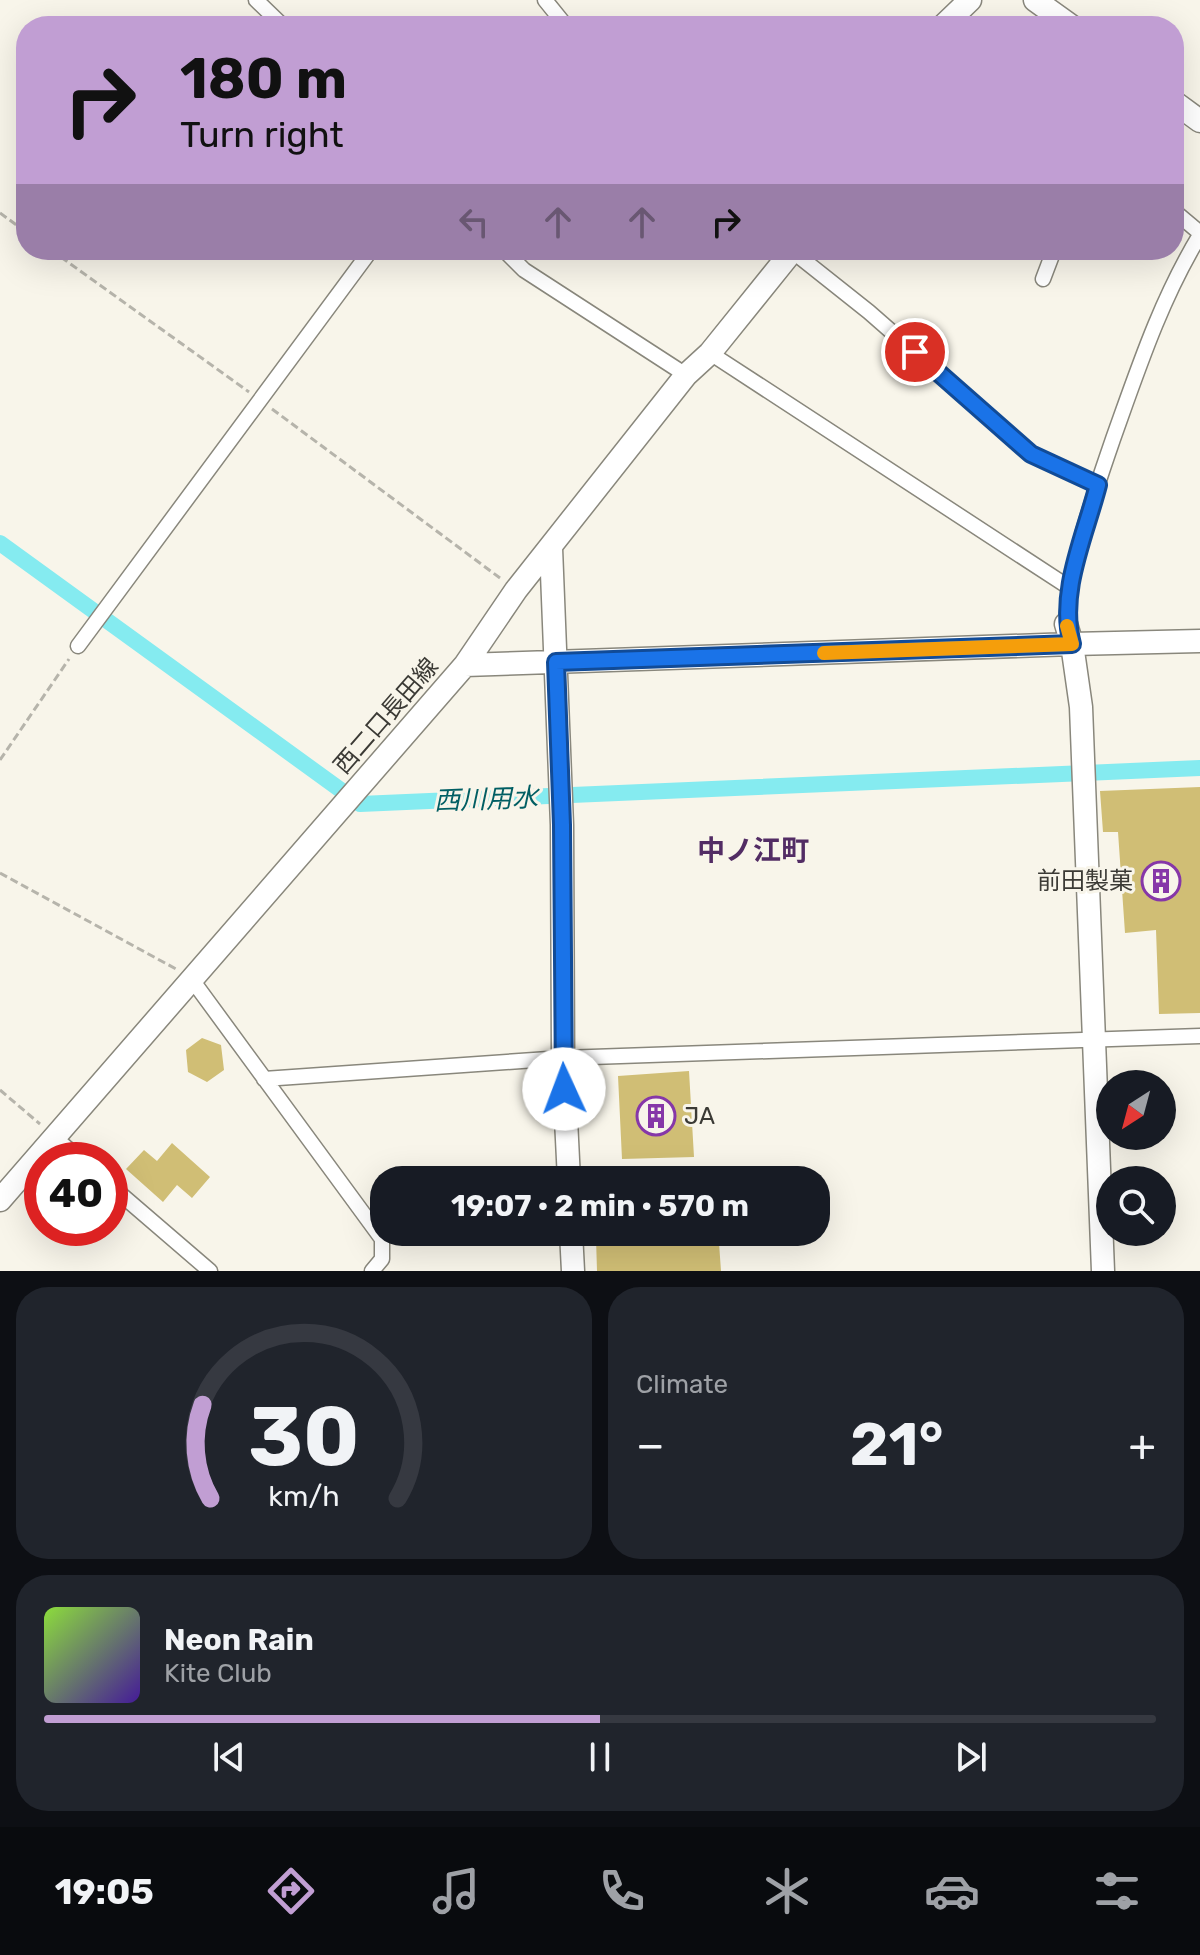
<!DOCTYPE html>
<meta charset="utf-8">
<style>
body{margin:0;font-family:Rubik,"Noto Sans JP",sans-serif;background:#20242c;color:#f1f3f6;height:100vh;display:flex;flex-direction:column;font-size:30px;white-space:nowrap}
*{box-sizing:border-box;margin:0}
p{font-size:26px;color:#9ea1a6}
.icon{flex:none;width:44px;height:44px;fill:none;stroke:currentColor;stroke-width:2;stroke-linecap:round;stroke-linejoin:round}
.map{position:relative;height:1271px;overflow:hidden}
.side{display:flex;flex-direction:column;gap:16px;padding:16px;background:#0d0f14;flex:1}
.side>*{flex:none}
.top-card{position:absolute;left:16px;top:16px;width:1168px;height:244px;border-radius:32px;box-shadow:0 8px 32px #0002;background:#c19ed3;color:#111;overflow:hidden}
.needle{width:52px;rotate:216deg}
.controls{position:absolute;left:1096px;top:1070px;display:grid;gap:16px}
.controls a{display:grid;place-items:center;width:80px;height:80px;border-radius:50%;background:#171b24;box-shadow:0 8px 32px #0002;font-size:40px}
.speed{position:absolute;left:24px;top:1142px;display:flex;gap:16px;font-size:40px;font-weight:700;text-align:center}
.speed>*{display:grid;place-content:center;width:104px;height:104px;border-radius:50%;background:#171b24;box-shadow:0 8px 32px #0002;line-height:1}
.speed .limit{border:12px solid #d22;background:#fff;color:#111}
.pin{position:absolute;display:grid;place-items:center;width:68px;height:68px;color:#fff;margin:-34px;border:4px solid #fff;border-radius:50%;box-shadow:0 2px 8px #0007}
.me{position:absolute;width:88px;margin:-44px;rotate:358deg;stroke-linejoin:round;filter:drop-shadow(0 0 6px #0008)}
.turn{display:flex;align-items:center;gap:28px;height:168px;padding:0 32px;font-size:36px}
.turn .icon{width:104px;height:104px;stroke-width:2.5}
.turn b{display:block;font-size:56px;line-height:68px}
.lanes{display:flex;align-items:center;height:76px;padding:0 32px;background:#0003;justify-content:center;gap:40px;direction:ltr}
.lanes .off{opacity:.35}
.big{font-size:60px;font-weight:700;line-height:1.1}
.side .tile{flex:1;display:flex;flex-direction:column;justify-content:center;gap:12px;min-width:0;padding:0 28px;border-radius:32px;background:#20242c}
.side .dial{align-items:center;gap:0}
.dial svg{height:208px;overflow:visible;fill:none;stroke:#363941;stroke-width:7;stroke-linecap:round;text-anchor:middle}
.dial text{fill:#f1f3f6;stroke:none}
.song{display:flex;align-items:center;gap:24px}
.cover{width:96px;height:96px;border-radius:12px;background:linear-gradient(135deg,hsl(90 70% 55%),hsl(260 70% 35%))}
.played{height:8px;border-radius:4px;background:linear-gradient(90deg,#c19ed3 50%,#363941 50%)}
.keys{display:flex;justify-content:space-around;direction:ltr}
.heat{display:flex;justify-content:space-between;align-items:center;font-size:44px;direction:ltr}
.side .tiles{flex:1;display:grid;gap:16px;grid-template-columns:1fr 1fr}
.tile:last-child{grid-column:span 2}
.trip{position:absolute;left:370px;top:1166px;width:460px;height:80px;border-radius:32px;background:#171b24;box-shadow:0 8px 32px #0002;font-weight:700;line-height:80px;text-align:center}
.tabs{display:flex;height:128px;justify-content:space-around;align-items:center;background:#090b0e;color:#9ea1a6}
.tabs .icon{width:56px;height:56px}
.tabs .selected{color:#c19ed3}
.tabs b{font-size:36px;color:#f1f3f6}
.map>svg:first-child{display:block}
</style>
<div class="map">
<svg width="1200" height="1271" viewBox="0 0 1200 1271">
<rect width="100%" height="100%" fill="#f8f5ea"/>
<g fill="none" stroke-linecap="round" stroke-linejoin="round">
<path stroke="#85ebf0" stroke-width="16" d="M 0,543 L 360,804 L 1200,768"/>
</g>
<path fill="#d0be75" d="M 1200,787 L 1200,1013 L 1159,1014 L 1156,930 L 1125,933 L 1118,832 L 1103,832 L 1100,791 Z
M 202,1038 L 221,1045 L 224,1070 L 207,1082 L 188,1072 L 186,1050 Z
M 689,1071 L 694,1157 L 622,1159 L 618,1076 Z
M 172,1143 L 210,1177 L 192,1198 L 177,1185 L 163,1202 L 126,1169 L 144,1150 L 157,1161 Z
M 622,1232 L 704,1232 L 705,1245 L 719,1243 L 721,1271 L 597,1271 L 596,1238 L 622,1237 Z"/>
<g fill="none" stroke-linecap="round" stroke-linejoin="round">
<g stroke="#89877c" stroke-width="17">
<path id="street" d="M 256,0 L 283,26
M 545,0 L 566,26
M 1174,211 L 1200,233
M 504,250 L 524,270 L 686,375
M 791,250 L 869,312 L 1031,454 L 1098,485
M 1043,279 L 1054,250
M 710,353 L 1070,588
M 1066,624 C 1070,561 1093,498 1113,439 C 1138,369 1161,299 1200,235
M 78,646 L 371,250
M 190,977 L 382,1239 L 382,1259 L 372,1271
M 264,1079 L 563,1058 L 1200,1036
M 54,1137 L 81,1160
M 110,1185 L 210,1271"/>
</g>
<g stroke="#89877c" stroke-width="25">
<path id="secondary" d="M 1035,0 L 1071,26
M 943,26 L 970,0
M 1174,102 L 1200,121
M 551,548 L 562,825 L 563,1058 L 569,1180
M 1066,624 L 1072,644 L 1200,641
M 465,665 L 1072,644 L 1081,707 L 1103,1271
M 0,1200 L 465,665 L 516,590 L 686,375 L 710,353 L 793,250
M 571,1232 L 573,1271"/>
</g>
<path stroke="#b6b4ab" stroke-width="3" stroke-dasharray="8 4" stroke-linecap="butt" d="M 0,213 L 26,232
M 51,250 L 249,392
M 272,409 L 500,578
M 0,760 L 69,659
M 0,873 L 176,969
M 0,1090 L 40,1124"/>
<use href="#street" stroke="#fff" stroke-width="14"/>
<use href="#secondary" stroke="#fff" stroke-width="22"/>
</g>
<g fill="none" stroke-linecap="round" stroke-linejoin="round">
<g stroke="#114b97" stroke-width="20">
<path id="route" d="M 564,1089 L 562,825 L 556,662 L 1072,644 C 1058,592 1085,536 1098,485 L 1031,454 L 915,352"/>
</g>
<use href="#route" stroke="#1a73e8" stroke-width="14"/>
<path stroke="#f59e0b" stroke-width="14" d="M 824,653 L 1072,644 L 1067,626"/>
</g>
<defs>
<g id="building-ring" transform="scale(2)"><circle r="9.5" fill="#f8f5ea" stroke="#8637a8" stroke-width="1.5"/><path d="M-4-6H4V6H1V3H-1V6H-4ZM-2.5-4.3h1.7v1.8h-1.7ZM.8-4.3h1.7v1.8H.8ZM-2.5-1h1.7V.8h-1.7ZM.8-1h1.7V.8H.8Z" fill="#8637a8"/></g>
</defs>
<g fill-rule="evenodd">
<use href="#building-ring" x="1161" y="881"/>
<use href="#building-ring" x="656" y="1116"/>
</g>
<g text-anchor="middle" stroke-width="6" stroke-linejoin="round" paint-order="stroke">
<g font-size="24" fill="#3b3a35" stroke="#f8f5ea">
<text transform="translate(386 716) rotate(-49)" y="8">西二口長田線</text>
</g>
<g font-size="24" fill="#3b3a35" stroke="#f8f5ea" text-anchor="end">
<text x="1133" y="889">前田製菓</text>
<text x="684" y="1124" text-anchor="start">JA</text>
</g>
<g font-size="26" font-style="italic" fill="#005e63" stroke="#f8f5ea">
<text transform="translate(486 799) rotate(-2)" y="9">西川用水</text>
</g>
<g font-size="28" font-weight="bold" fill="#522c64" stroke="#f8f5ea">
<text x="753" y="860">中ノ江町</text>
</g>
</g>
</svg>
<div class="controls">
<a><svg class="needle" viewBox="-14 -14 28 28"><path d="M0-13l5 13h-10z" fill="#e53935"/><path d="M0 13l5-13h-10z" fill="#9ea1a6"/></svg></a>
<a><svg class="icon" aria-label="search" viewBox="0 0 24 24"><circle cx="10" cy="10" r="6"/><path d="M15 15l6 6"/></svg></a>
</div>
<div class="speed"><div class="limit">40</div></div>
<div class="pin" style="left:915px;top:352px;background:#d93025"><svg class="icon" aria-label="arrive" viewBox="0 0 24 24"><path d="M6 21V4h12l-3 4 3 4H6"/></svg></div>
<svg class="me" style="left:564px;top:1089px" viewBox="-20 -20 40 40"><circle r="19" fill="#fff"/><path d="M0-13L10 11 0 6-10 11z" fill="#1a73e8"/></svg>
<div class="trip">19:07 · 2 min · 570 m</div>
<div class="top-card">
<div class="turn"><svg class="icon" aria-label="right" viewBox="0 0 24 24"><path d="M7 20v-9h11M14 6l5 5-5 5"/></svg><div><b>180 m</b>Turn right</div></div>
<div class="lanes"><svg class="icon off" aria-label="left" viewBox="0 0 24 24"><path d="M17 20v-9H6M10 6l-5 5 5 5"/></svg><svg class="icon off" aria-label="ahead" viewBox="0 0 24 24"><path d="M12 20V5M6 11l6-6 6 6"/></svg><svg class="icon off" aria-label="ahead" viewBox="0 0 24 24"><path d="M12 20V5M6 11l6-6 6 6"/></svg><svg class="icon" aria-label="right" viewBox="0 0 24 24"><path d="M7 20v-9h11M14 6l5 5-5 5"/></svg></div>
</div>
</div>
<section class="side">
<div class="tiles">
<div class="tile dial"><svg viewBox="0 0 100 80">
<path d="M14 69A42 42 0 1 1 86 69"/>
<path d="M14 69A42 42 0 0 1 11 33" stroke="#c19ed3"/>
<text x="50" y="56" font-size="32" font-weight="700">30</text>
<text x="50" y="72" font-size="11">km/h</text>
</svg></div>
<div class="tile"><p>Climate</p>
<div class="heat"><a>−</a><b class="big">21°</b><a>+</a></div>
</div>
<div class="tile">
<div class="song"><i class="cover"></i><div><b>Neon Rain</b><p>Kite Club</p></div></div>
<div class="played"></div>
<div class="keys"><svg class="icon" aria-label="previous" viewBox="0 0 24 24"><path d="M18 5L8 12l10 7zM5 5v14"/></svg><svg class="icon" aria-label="pause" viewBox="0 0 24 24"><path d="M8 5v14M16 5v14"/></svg><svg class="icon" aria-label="next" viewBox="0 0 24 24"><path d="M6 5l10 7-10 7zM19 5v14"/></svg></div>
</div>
</div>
</section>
<nav class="tabs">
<b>19:05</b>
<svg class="icon selected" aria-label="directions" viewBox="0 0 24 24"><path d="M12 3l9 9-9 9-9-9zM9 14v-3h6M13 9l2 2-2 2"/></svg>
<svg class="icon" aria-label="music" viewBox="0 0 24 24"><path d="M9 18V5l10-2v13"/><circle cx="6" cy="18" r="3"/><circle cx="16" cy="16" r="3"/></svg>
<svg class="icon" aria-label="phone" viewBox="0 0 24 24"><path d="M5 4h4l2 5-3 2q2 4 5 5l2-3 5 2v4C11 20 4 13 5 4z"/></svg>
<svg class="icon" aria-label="climate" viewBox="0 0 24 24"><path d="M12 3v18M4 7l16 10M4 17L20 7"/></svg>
<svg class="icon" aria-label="car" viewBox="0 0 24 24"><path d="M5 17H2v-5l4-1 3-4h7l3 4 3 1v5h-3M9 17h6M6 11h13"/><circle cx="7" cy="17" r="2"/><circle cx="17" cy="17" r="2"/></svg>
<svg class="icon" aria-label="filters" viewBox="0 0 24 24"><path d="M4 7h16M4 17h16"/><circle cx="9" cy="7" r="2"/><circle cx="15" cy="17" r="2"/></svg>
</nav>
